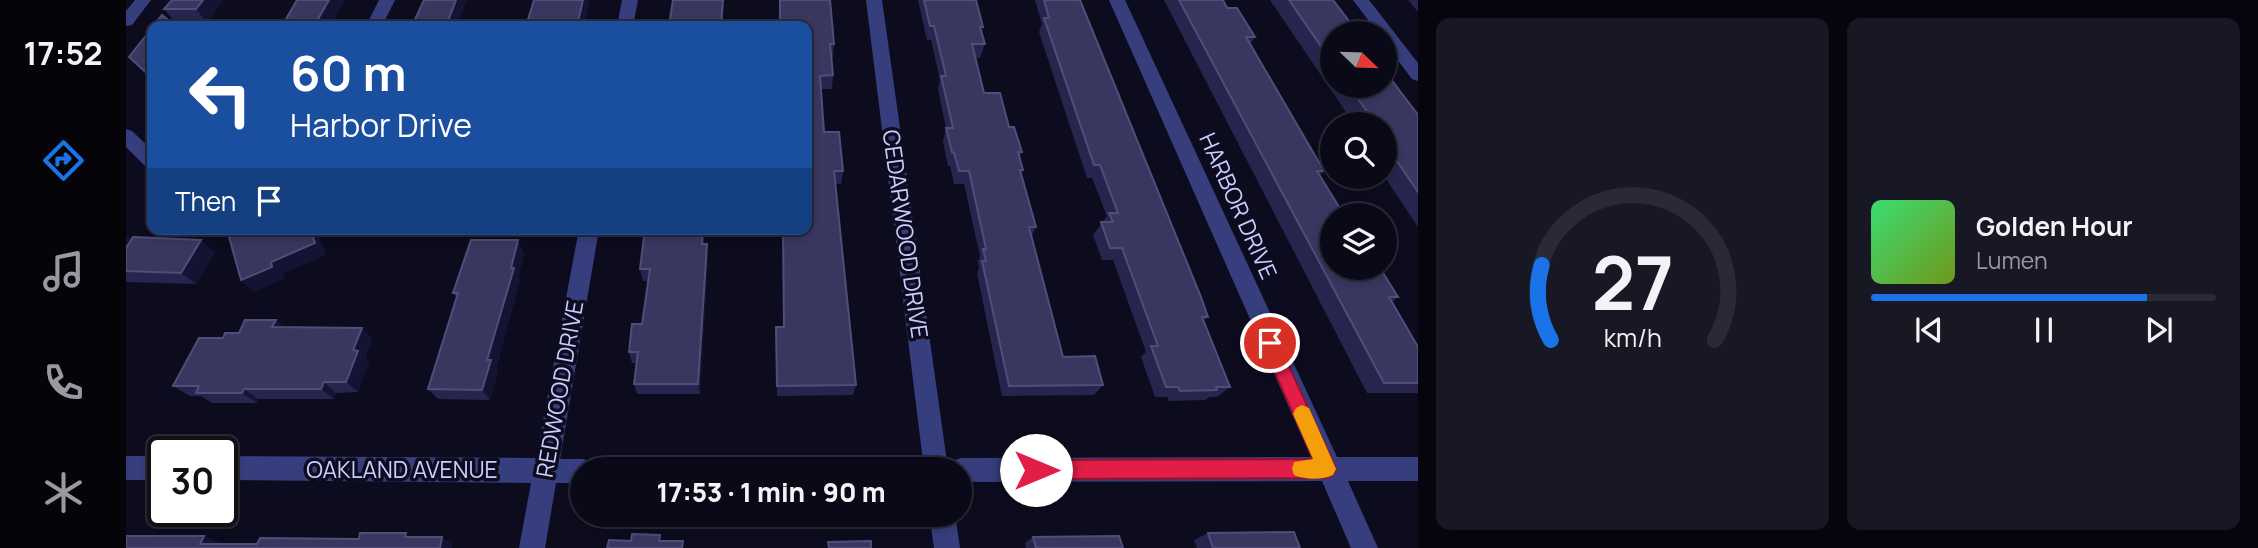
<!DOCTYPE html>
<meta charset="utf-8">
<style>
body{margin:0;font-family:Manrope,sans-serif;background:#181724;color:#f1f3f6;height:100vh;display:flex;flex-direction:column;font-size:26px;white-space:nowrap}
*{box-sizing:border-box;margin:0}
p{font-size:23px;color:#999aa1}
.icon{flex:none;width:38px;height:38px;fill:none;stroke:currentColor;stroke-width:2;stroke-linecap:round;stroke-linejoin:round}
.map{position:relative;flex:1;overflow:hidden}
.side{display:flex;flex-direction:column;gap:18px;padding:18px;background:#06050d;width:840px}
.side>*{flex:none}
.guide{position:absolute;left:21px;top:21px;width:665px;height:214px;border-radius:14px;box-shadow:0 4px 10px #0003,0 0 0 2px #2a2a36;background:#1a4fa0;color:#fff;overflow:hidden}
.needle{width:46px;rotate:113deg}
.fabs{position:absolute;left:1194px;top:21px;display:grid;gap:14px}
.fabs a{display:grid;place-items:center;width:77px;height:77px;border-radius:50%;background:#0a0917;box-shadow:0 4px 10px #0003,0 0 0 2px #2a2a36;font-size:35px}
.speed{position:absolute;left:21px;top:436px;display:flex;gap:14px;font-size:35px;font-weight:700;text-align:center}
.speed>*{display:grid;place-content:center;width:91px;height:91px;border-radius:50%;background:#0a0917;box-shadow:0 4px 10px #0003,0 0 0 2px #2a2a36;line-height:1}
.speed .limit{border:4px solid #111;border-radius:10px;background:#fff;color:#111}
.pin{position:absolute;display:grid;place-items:center;width:60px;height:60px;color:#fff;margin:-30px;border:4px solid #fff;border-radius:50%;box-shadow:0 2px 7px #0007}
.me{position:absolute;width:77px;margin:-38px;rotate:90deg;stroke-linejoin:round;filter:drop-shadow(0 0 5px #0008)}
.turn{display:flex;align-items:center;gap:24px;height:147px;padding:0 28px;font-size:32px}
.turn .icon{width:91px;height:91px;stroke-width:2.5}
.turn b{display:block;font-size:49px;line-height:60px}
.then{display:flex;align-items:center;height:66px;padding:0 28px;background:#0003;gap:14px;font-size:26px}
.side .tile{flex:1;display:flex;flex-direction:column;justify-content:center;gap:10px;min-width:0;padding:0 24px;border-radius:14px;background:#181724}
.side .dial{align-items:center;gap:0}
.dial svg{height:182px;overflow:visible;fill:none;stroke:#2a2a36;stroke-width:7;stroke-linecap:round;text-anchor:middle}
.dial text{fill:#f1f3f6;stroke:none}
.song{display:flex;align-items:center;gap:21px}
.cover{width:84px;height:84px;border-radius:10px;background:linear-gradient(135deg,hsl(140 70% 55%),hsl(80 70% 35%))}
.played{height:7px;border-radius:4px;background:linear-gradient(90deg,#1a73e8 80%,#2a2a36 80%)}
.keys{display:flex;justify-content:space-around;direction:ltr}
.side .tiles{flex:1;display:grid;gap:18px;grid-template-columns:repeat(2,1fr)}
.trip{position:absolute;left:444px;top:457px;width:402px;height:70px;border-radius:35px;background:#0a0917;box-shadow:0 4px 10px #0003,0 0 0 2px #2a2a36;font-weight:800;line-height:70px;text-align:center}
main{display:flex;flex:1;min-height:0}
.dock{display:flex;flex-direction:column;width:126px;justify-content:space-around;align-items:center;background:#040409;color:#999aa1}
.dock .icon{width:49px;height:49px}
.dock .selected{color:#1a73e8}
.dock b{font-size:32px;color:#f1f3f6}
.map>svg:first-child{display:block}
</style>
<main>
<nav class="dock">
<b>17:52</b>
<svg class="icon selected" aria-label="directions" viewBox="0 0 24 24"><path d="M12 3l9 9-9 9-9-9zM9 14v-3h6M13 9l2 2-2 2"/></svg>
<svg class="icon" aria-label="music" viewBox="0 0 24 24"><path d="M9 18V5l10-2v13"/><circle cx="6" cy="18" r="3"/><circle cx="16" cy="16" r="3"/></svg>
<svg class="icon" aria-label="phone" viewBox="0 0 24 24"><path d="M5 4h4l2 5-3 2q2 4 5 5l2-3 5 2v4C11 20 4 13 5 4z"/></svg>
<svg class="icon" aria-label="climate" viewBox="0 0 24 24"><path d="M12 3v18M4 7l16 10M4 17L20 7"/></svg>
</nav>
<div class="map">
<svg width="1292" height="548" viewBox="0 0 1292 548">
<rect width="100%" height="100%" fill="#0d0c1f"/>
<g fill="none" stroke-linecap="round" stroke-linejoin="round">
<path fill="#373e7e" fill-rule="evenodd" d="M 9,0 L 25,0 L 6,25 L 0,26 L 0,11 Z
M 253,0 L 269,0 L 256,26 L 240,26 Z
M 496,0 L 512,0 L 507,26 L 491,26 Z
M 740,0 L 756,0 L 822,469 L 798,469 Z
M 983,0 L 999,0 L 1211,457 L 1292,457 L 1292,481 L 1222,481 L 1252,548 L 1225,548 L 1196,481 L 835,482 L 835,469 L 823,469 L 826,461 L 835,458 L 1185,457 Z
M 1227,0 L 1243,0 L 1292,63 L 1292,81 L 1286,79 L 1258,42 L 1258,33 L 1252,33 Z
M 0,129 L 6,131 L 26,150 L 26,168 L 19,166 L 0,147 Z
M 453,229 L 473,229 L 434,459 L 457,459 L 466,462 L 469,469 L 457,469 L 457,483 L 430,483 L 419,548 L 393,548 L 405,483 L 96,480 L 96,456 L 410,458 Z
M 0,456 L 37,456 L 37,480 L 0,480 Z
M 803,514 L 829,514 L 834,548 L 808,548 Z"/>
</g>
<path fill="#27254d" d="M 46,0 L 97,0 L 81,23 L 50,23 L 38,9 Z
M 653,0 L 708,44 L 707,58 L 705,58 L 707,75 L 706,89 L 695,89 L 698,132 L 717,171 L 715,184 L 709,184 L 730,385 L 727,395 L 651,396 L 650,327 L 658,327 L 681,229 L 681,26 L 654,26 Z
M 792,0 L 850,0 L 857,27 L 856,32 L 859,44 L 854,58 L 849,58 L 858,93 L 883,127 L 896,152 L 893,157 L 897,170 L 895,174 L 910,227 L 905,237 L 937,357 L 977,385 L 968,395 L 876,396 L 851,273 L 853,268 L 852,262 L 854,256 L 838,184 L 828,184 L 824,166 L 822,166 L 817,141 L 820,128 L 812,89 L 814,80 L 805,40 L 801,40 Z
M 909,0 L 954,0 L 1082,317 L 1077,321 L 1104,387 L 1091,397 L 1084,397 L 1079,400 L 1043,401 L 1041,397 L 1029,397 L 1015,357 L 1020,352 L 987,260 L 976,260 L 967,235 L 981,216 L 966,178 L 961,178 L 913,32 L 916,24 Z
M 1038,0 L 1097,0 L 1101,8 L 1129,37 L 1124,44 L 1198,171 L 1194,176 L 1218,215 L 1272,297 L 1266,302 L 1292,347 L 1292,393 L 1241,393 Z
M 1144,0 L 1207,0 L 1206,33 L 1206,86 L 1258,86 L 1292,115 L 1292,227 L 1258,176 L 1258,124 L 1228,124 Z
M 1282,0 L 1292,0 L 1292,12 Z
M 26,28 L 26,80 L 3,57 Z
M 0,234 L 5,240 L 89,252 L 70,284 L 1,282 L 0,281 Z
M 578,244 L 582,256 L 574,394 L 511,394 L 508,384 L 510,363 L 506,363 L 503,352 L 516,324 L 522,281 L 517,281 L 514,269 Z
M 398,253 L 392,277 L 394,280 L 370,368 L 372,371 L 364,400 L 312,399 L 302,389 L 331,298 L 327,293 Z
M 150,320 L 158,327 L 236,328 L 246,339 L 239,358 L 243,361 L 232,392 L 210,393 L 208,399 L 132,399 L 131,403 L 86,403 L 75,396 L 64,396 L 47,386 L 97,338 Z
M 1082,533 L 1174,548 L 1071,548 L 1068,540 Z
M 907,537 L 997,548 L 900,548 L 899,543 Z"/>
<path fill="#151333" d="M 77,0 L 97,0 L 81,23 L 70,9 Z
M 203,0 L 219,0 L 204,26 L 188,26 Z
M 330,0 L 341,0 L 331,26 L 320,26 Z
M 457,0 L 464,0 L 458,26 L 451,26 Z
M 597,0 L 598,0 L 597,26 L 595,26 Z
M 184,229 L 190,229 L 200,255 L 157,274 L 158,279 L 128,292 L 115,280 L 145,262 Z
M 577,229 L 579,229 L 577,256 L 576,244 Z
M 0,234 L 9,244 L 0,250 Z
M 75,240 L 89,252 L 70,284 L 55,273 Z
M 392,240 L 398,253 L 392,277 L 394,280 L 370,368 L 372,371 L 364,400 L 356,390 L 361,360 Z
M 581,244 L 582,256 L 574,394 L 572,384 Z
M 150,320 L 163,331 L 146,327 Z
M 236,328 L 246,339 L 239,358 L 243,361 L 232,392 L 220,382 L 227,350 Z
M 198,382 L 210,393 L 208,399 L 195,389 Z
M 118,389 L 132,399 L 131,403 L 116,393 Z
M 78,536 L 95,543 L 93,548 L 74,544 Z
M 316,537 L 327,544 L 326,548 L 314,548 Z"/>
<path fill="#393760" stroke="#504e79" stroke-width="2" d="M 46,0 L 77,0 L 70,9 L 38,9 Z
M 171,0 L 203,0 L 188,26 L 156,26 Z
M 298,0 L 330,0 L 320,26 L 286,26 Z
M 408,0 L 457,0 L 451,26 L 400,26 Z
M 547,0 L 597,0 L 595,26 L 543,26 Z
M 654,0 L 704,0 L 708,44 L 704,44 L 707,75 L 694,76 L 698,132 L 713,132 L 717,171 L 708,171 L 730,385 L 651,386 L 650,327 L 658,327 L 657,229 L 681,229 L 681,26 L 654,26 Z
M 798,0 L 850,0 L 857,27 L 854,27 L 859,44 L 846,44 L 858,93 L 874,93 L 883,127 L 888,127 L 896,152 L 892,152 L 897,170 L 894,170 L 910,227 L 903,227 L 937,357 L 969,356 L 977,385 L 883,386 L 856,261 L 860,261 L 857,249 L 860,249 L 843,171 L 833,171 L 828,153 L 826,152 L 820,128 L 827,128 L 815,76 L 820,76 L 808,26 L 804,26 Z
M 918,0 L 954,0 L 1075,297 L 1082,317 L 1076,317 L 1104,387 L 1090,387 L 1091,390 L 1054,391 L 1052,387 L 1040,387 L 1025,346 L 1032,346 L 996,248 L 984,248 L 975,222 L 987,222 L 983,213 L 992,213 L 974,165 L 968,165 L 918,18 L 923,18 Z
M 1053,0 L 1097,0 L 1101,8 L 1111,8 L 1129,37 L 1120,37 L 1198,171 L 1191,171 L 1218,215 L 1206,215 L 1206,268 L 1254,268 L 1272,297 L 1263,297 L 1292,347 L 1292,383 L 1258,383 Z
M 1163,0 L 1207,0 L 1232,33 L 1206,33 L 1206,62 Z
M 36,15 L 50,26 L 27,26 Z
M 26,28 L 26,78 L 3,57 Z
M 1258,70 L 1292,115 L 1292,192 L 1258,142 L 1258,124 L 1250,124 L 1223,86 L 1258,86 Z
M 111,229 L 184,229 L 189,243 L 145,262 L 146,267 L 115,280 L 102,233 Z
M 519,229 L 577,229 L 576,244 L 581,244 L 572,384 L 508,384 L 512,352 L 503,352 L 506,324 L 516,324 L 524,269 L 514,269 Z
M 7,237 L 75,240 L 55,273 L 0,271 L 0,248 Z
M 345,240 L 392,240 L 385,268 L 388,268 L 361,360 L 365,360 L 356,390 L 302,389 L 332,293 L 327,293 Z
M 119,320 L 150,320 L 146,327 L 236,328 L 227,350 L 232,351 L 220,382 L 198,382 L 195,389 L 118,389 L 116,393 L 70,393 L 73,386 L 47,386 L 73,338 L 97,338 L 99,333 L 113,333 Z
M 1168,532 L 1174,548 L 1087,548 L 1082,533 Z
M 234,533 L 280,533 L 279,537 L 316,537 L 314,548 L 0,548 L 0,536 L 78,536 L 74,544 L 131,544 L 134,538 L 233,539 Z
M 506,534 L 534,535 L 533,541 L 557,541 L 556,548 L 481,548 L 483,540 L 505,541 Z
M 993,536 L 997,548 L 910,548 L 907,537 Z
M 745,541 L 745,548 L 703,548 L 702,542 Z"/>
<path fill="#e11d48" stroke="#92132f" stroke-width="2" d="M 1144,335 L 1150,338 L 1207,462 L 1210,469 L 1207,475 L 1201,478 L 910,479 L 903,476 L 900,470 L 903,463 L 910,460 L 1187,459 L 1136,343 L 1138,338 Z"/>
<path fill="#f59e0b" d="M 1176,405 L 1183,408 L 1210,469 L 1207,475 C 1196,480 1180,480 1168,475 L 1166,469 L 1168,462 L 1187,459 L 1167,414 L 1170,408 Z"/>
<g text-anchor="middle" stroke-width="7" stroke-linejoin="round" paint-order="stroke">
<g font-size="23" fill="#caccff" stroke="#0d0c1f">
<text transform="translate(1112 206) rotate(66)" y="8">HARBOR DRIVE</text>
<text transform="translate(779 234) rotate(82)" y="8">CEDARWOOD DRIVE</text>
<text transform="translate(434 389) rotate(-80)" y="8">REDWOOD DRIVE</text>
<text x="276" y="478">OAKLAND AVENUE</text>
</g>
</g>
</svg>
<div class="fabs">
<a><svg class="needle" viewBox="-14 -14 28 28"><path d="M0-13l5 13h-10z" fill="#e53935"/><path d="M0 13l5-13h-10z" fill="#999aa1"/></svg></a>
<a><svg class="icon" aria-label="search" viewBox="0 0 24 24"><circle cx="10" cy="10" r="6"/><path d="M15 15l6 6"/></svg></a>
<a><svg class="icon" aria-label="layers" viewBox="0 0 24 24"><path d="M12 4l9 5-9 5-9-5zM3 14l9 5 9-5"/></svg></a>
</div>
<div class="speed"><div class="limit">30</div></div>
<div class="pin" style="left:1144px;top:343px;background:#d93025"><svg class="icon" aria-label="arrive" viewBox="0 0 24 24"><path d="M6 21V4h12l-3 4 3 4H6"/></svg></div>
<svg class="me" style="left:910px;top:470px" viewBox="-20 -20 40 40"><circle r="19" fill="#fff"/><path d="M0-13L10 11 0 6-10 11z" fill="#e11d48"/></svg>
<div class="trip">17:53 · 1 min · 90 m</div>
<div class="guide">
<div class="turn"><svg class="icon" aria-label="left" viewBox="0 0 24 24"><path d="M17 20v-9H6M10 6l-5 5 5 5"/></svg><div><b>60 m</b>Harbor Drive</div></div>
<div class="then">Then<svg class="icon" aria-label="arrive" viewBox="0 0 24 24"><path d="M6 21V4h12l-3 4 3 4H6"/></svg></div>
</div>
</div>
<section class="side">
<div class="tiles">
<div class="tile dial"><svg viewBox="0 0 100 80">
<path d="M14 69A42 42 0 1 1 86 69"/>
<path d="M14 69A42 42 0 0 1 10 36" stroke="#1a73e8"/>
<text x="50" y="56" font-size="32" font-weight="700">27</text>
<text x="50" y="72" font-size="11">km/h</text>
</svg></div>
<div class="tile">
<div class="song"><i class="cover"></i><div><b>Golden Hour</b><p>Lumen</p></div></div>
<div class="played"></div>
<div class="keys"><svg class="icon" aria-label="previous" viewBox="0 0 24 24"><path d="M18 5L8 12l10 7zM5 5v14"/></svg><svg class="icon" aria-label="pause" viewBox="0 0 24 24"><path d="M8 5v14M16 5v14"/></svg><svg class="icon" aria-label="next" viewBox="0 0 24 24"><path d="M6 5l10 7-10 7zM19 5v14"/></svg></div>
</div>
</div>
</section>
</main>
